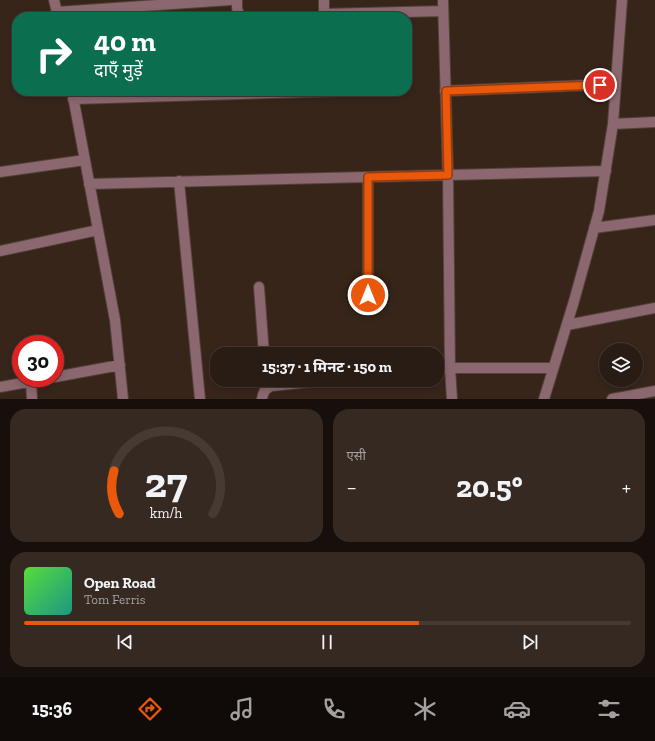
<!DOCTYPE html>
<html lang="hi">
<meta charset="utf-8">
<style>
body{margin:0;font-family:"Zilla Slab","Noto Sans Devanagari",serif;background:#352922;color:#f1f3f6;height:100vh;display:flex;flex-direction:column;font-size:15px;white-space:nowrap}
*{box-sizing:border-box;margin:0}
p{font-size:13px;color:#a5a1a0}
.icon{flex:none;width:22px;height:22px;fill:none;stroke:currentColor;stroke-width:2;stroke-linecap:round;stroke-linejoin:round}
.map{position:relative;height:399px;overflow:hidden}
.sheet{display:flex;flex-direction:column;gap:10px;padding:10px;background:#170f0b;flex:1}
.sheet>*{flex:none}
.top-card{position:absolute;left:12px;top:12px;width:400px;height:84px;border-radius:16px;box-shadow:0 2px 6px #0003,0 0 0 1px #453a34;background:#0b6e4f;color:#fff;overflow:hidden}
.buttons{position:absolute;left:599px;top:343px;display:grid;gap:8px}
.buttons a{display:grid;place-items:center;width:44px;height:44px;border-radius:50%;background:#291c14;box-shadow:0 2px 6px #0003,0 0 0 1px #453a34;font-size:20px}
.speed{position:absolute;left:12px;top:335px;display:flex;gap:8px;font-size:20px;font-weight:700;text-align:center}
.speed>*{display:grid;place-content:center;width:52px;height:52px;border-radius:50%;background:#291c14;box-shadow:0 2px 6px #0003,0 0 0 1px #453a34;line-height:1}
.speed .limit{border:6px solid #d22;background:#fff;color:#111}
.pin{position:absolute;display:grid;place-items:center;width:34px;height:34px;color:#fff;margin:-17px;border:2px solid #fff;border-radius:50%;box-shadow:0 1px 4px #0007}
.me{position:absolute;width:44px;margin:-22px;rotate:0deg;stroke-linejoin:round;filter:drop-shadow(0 0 3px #0008)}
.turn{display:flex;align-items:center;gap:14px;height:84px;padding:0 16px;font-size:18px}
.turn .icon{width:52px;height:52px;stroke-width:2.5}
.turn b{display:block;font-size:28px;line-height:34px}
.big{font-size:30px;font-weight:700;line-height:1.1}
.sheet .tile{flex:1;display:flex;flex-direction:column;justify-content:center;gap:6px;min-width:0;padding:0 14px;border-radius:16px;background:#352922}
.sheet .dial{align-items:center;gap:0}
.dial svg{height:104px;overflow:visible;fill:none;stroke:#453a34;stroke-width:7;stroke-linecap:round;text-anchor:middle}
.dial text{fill:#f1f3f6;stroke:none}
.song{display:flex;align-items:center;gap:12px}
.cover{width:48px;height:48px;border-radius:6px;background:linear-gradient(135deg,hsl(110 70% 55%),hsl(170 70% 35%))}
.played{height:4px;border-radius:2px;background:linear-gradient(90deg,#ea580c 65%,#453a34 65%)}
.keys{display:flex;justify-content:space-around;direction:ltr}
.heat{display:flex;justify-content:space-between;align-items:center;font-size:22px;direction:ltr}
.sheet .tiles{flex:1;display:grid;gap:10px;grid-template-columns:1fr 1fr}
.tile:last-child{grid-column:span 2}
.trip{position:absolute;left:210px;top:347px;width:234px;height:40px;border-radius:16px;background:#291c14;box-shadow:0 2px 6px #0003,0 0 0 1px #453a34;font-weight:700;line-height:40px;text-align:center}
.tab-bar{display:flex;height:64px;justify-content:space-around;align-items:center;background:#100b08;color:#a5a1a0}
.tab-bar .icon{width:28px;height:28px}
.tab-bar .active{color:#ea580c}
.tab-bar b{font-size:18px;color:#f1f3f6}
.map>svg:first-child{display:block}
</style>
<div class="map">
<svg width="655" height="399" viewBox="0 0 655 399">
<rect width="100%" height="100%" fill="#37251a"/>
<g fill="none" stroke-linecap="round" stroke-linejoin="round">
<g stroke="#534237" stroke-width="12">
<path id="street" d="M 54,0 L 58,17
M 237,0 C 237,8 236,13 243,17
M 443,0 L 448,175 L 450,368 L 452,399
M 57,12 L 230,0
M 324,14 L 443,11
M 324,17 L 324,0
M 72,91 L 115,320 L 123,399
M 445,91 L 616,84
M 73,99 L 338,91
M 613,124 L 655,122
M 0,172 L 85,160
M 179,181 L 200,399
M 89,184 L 606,171
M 594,228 L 655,220
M 0,251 L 98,230
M 259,287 L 264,354
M 368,295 L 368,177
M 567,325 L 655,308
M 437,369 L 450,368 L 553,368
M 55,377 L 120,365
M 31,382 L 32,399
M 0,387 L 50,378
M 262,399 C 263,392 265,389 271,386 L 329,380
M 544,399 L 574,301 L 599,211 L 613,124 L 622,0
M 612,399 L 655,391"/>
</g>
<use href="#street" stroke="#8b6770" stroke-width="10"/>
</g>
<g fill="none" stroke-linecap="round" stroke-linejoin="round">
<g stroke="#983908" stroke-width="10">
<path id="route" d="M 368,295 L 368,177 L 448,175 L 446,91 L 600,85"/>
</g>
<use href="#route" stroke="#ea580c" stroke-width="7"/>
</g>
</svg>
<div class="buttons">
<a><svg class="icon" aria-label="layers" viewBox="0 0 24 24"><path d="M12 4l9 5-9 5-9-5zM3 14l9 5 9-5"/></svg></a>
</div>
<div class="speed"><div class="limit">30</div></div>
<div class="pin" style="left:600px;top:85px;background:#d93025"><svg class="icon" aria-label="arrive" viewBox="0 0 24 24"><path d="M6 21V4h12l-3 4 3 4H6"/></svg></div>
<svg class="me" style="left:368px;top:295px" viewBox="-20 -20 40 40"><circle r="17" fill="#ea580c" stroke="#fff" stroke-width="3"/><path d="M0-11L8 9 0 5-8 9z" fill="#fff"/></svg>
<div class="trip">15:37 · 1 मिनट · 150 m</div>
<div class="top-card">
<div class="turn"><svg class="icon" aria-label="right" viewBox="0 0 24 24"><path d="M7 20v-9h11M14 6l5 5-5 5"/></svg><div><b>40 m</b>दाएँ मुड़ें</div></div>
</div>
</div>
<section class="sheet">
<div class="tiles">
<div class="tile dial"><svg viewBox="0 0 100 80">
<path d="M14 69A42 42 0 1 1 86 69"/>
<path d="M14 69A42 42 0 0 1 10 36" stroke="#ea580c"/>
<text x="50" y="56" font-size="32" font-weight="700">27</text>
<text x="50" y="72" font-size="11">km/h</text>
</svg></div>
<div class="tile"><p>एसी</p>
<div class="heat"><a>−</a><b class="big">20.5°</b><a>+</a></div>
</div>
<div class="tile">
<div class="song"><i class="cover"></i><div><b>Open Road</b><p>Tom Ferris</p></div></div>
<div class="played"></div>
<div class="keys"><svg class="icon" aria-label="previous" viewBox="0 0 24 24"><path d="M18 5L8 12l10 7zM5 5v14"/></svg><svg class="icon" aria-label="pause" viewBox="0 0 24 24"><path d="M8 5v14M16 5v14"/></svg><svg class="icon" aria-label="next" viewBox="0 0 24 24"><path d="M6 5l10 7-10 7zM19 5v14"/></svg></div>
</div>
</div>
</section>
<nav class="tab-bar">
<b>15:36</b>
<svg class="icon active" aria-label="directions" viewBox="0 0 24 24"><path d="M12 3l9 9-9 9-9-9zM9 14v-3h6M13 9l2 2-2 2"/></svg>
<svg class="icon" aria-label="music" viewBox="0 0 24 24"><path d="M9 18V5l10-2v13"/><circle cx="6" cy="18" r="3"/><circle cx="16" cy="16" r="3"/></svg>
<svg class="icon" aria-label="phone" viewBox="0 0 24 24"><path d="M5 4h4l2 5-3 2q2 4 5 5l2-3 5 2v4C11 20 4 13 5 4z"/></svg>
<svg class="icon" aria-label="climate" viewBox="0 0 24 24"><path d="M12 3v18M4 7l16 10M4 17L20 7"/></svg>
<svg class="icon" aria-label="car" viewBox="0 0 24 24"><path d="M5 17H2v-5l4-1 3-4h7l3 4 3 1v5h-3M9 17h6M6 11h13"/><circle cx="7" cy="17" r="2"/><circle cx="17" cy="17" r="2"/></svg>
<svg class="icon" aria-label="filters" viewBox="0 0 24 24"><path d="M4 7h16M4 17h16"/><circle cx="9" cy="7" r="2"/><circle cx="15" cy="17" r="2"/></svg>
</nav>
